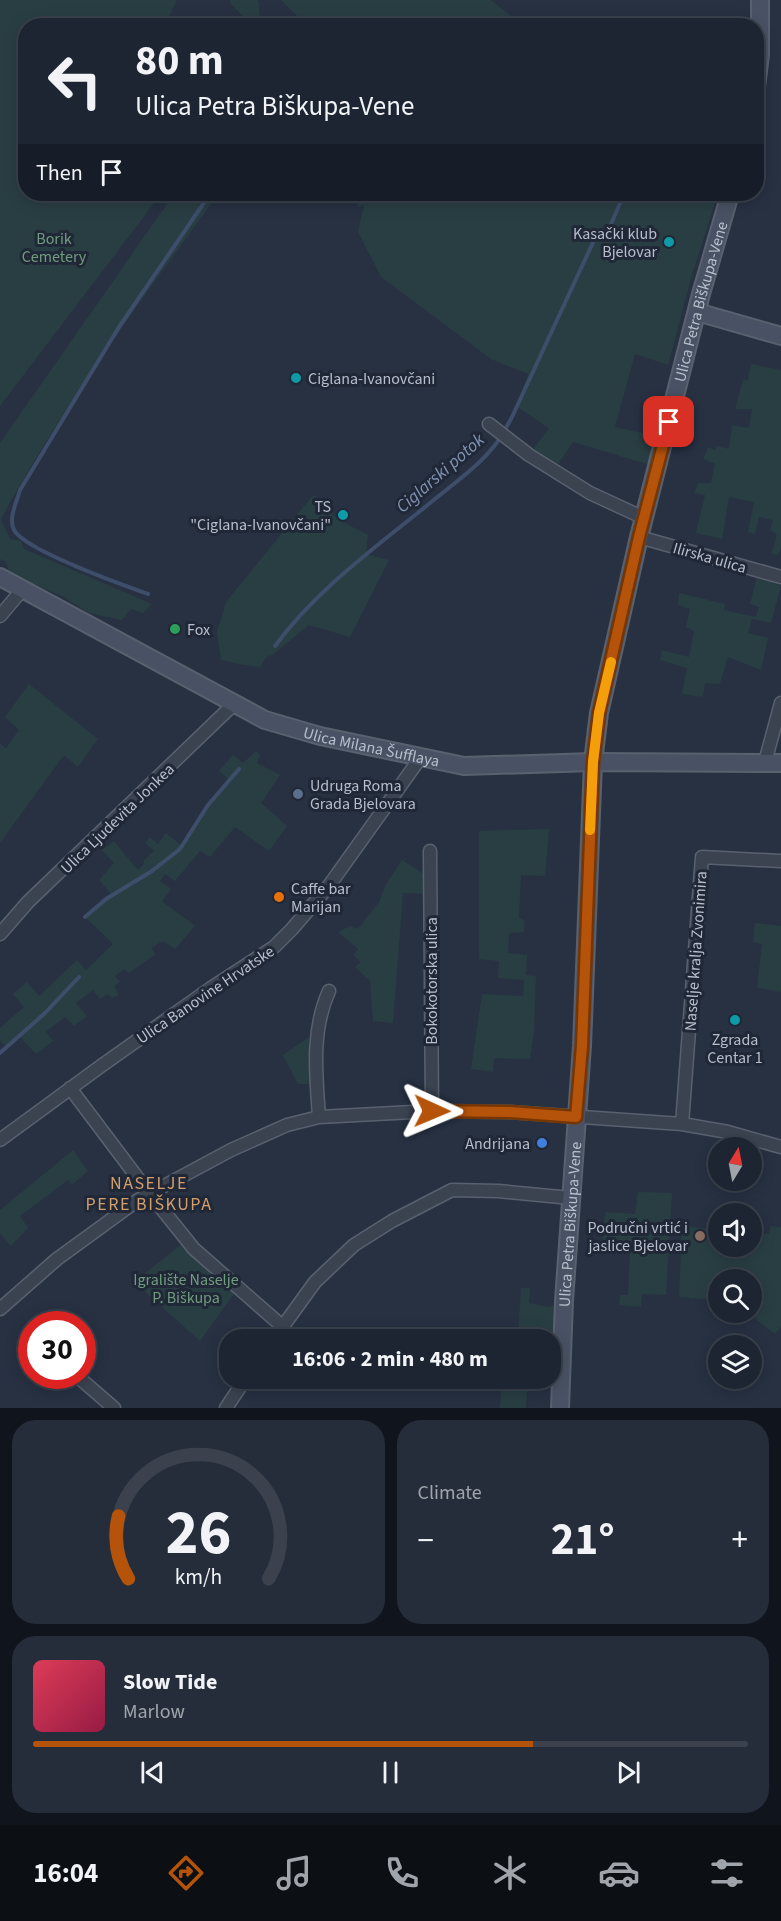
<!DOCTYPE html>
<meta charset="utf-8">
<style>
body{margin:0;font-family:"Source Sans 3",sans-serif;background:#252d3a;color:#f1f3f6;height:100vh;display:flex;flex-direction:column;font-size:22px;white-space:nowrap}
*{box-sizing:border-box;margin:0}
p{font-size:20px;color:#a0a5ac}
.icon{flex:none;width:33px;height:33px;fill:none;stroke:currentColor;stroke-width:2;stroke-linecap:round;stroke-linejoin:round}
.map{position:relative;height:1408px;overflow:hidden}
.drawer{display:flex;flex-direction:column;gap:12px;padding:12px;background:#10141c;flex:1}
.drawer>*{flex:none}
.hud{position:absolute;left:18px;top:18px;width:746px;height:183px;border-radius:24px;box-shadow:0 3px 15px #0003,0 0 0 2px #3b424d;background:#1d2532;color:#f1f3f6;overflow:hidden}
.needle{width:39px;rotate:10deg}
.controls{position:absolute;left:708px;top:1137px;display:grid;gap:12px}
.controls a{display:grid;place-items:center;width:54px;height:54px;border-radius:50%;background:#1d2532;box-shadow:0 3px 15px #0003,0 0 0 2px #3b424d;font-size:30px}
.speed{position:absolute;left:18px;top:1311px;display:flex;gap:12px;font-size:30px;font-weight:700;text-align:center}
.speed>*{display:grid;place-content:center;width:78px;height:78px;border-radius:50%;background:#1d2532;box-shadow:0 3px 15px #0003,0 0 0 2px #3b424d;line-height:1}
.speed .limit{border:9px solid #d22;background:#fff;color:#111}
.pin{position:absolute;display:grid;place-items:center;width:51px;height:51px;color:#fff;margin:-26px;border-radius:12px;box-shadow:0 3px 9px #0006}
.me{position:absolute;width:66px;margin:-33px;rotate:91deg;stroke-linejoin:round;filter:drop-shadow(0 0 4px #0008)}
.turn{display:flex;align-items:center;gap:21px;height:126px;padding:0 18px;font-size:27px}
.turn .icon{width:78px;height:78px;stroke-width:2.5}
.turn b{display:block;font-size:42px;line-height:51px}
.then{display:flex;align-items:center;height:57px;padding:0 18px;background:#0003;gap:12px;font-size:22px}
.big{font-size:45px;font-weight:700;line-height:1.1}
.drawer .widget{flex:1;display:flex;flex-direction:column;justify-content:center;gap:9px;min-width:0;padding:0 21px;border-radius:24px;background:#252d3a}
.drawer .dial{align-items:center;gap:0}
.dial svg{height:156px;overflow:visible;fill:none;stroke:#3b424d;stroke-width:7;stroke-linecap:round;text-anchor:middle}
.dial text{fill:#f1f3f6;stroke:none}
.song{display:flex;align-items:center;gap:18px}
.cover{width:72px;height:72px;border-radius:9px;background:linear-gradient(135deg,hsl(350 70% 55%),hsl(340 70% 35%))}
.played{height:6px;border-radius:3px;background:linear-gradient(90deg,#b45309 70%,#3b424d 70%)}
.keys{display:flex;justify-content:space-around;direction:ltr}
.heat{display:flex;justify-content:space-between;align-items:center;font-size:33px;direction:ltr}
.drawer .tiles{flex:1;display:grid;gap:12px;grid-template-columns:1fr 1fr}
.widget:last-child{grid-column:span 2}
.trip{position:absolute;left:219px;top:1329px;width:342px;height:60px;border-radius:24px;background:#1d2532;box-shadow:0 3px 15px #0003,0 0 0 2px #3b424d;font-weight:700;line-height:60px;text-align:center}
.tabs{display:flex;height:96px;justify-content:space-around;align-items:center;background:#0c0f14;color:#a0a5ac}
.tabs .icon{width:42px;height:42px}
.tabs .active{color:#b45309}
.tabs b{font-size:27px;color:#f1f3f6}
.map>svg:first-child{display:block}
</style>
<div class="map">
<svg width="781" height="1408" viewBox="0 0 781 1408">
<rect width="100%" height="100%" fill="#273142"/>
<path fill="#293e43" d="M 0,0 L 177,0 L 170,15 L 159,25 L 26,26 L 26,194 L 161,194 L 0,406 Z
M 230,0 L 258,0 L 260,15 L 254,25 L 251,25 L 231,4 Z
M 281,0 L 491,0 L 522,25 L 302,25 L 297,16 Z
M 174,194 L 218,194 C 142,299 63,405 1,519 L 10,539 L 21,541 L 24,549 L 152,604 L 143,613 L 131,609 L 122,620 L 89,613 L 62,596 L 34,584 L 10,576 L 6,562 L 0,559 L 0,443 Z
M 355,194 L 695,194 L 715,203 L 692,275 L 668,365 L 635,354 L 615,427 L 665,438 L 657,467 L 573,442 L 554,470 L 529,455 L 549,428 L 517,407 L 528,374 L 491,359 L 381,277 L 358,232 L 364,205 L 358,207 Z
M 751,364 L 781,370 L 781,548 L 778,555 L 771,554 L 777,535 L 770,530 L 773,520 L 759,517 L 755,534 L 748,532 L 754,502 L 729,497 L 722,539 L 696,533 L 705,495 L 694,493 L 698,483 L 711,483 L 715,464 L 703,459 L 708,447 L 715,450 L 717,446 L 729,449 L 732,425 L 749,428 L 752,409 L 735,409 L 743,380 L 748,380 Z
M 313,495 L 337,519 L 368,535 L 366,554 L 389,560 L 350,637 L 309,625 L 271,656 L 268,655 L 260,667 L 238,664 L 221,660 L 217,632 L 226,602 Z
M 757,577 L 781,586 L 771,623 L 752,619 L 748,633 L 768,638 L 761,670 L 728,657 L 720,684 L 705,683 L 703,697 L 682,694 L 687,668 L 660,660 L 662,650 L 689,657 L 694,631 L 686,627 L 690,609 L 678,605 L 679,593 L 725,604 L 724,610 L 756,617 L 759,607 L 750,604 Z
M 29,684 L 98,739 L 78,767 L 64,755 L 0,843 L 0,744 L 6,748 L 19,730 L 5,717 Z
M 256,751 L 260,754 L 257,763 L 280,775 L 261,803 L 287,826 L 269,851 L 235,827 L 210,857 L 200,851 L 175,881 L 165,874 L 160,881 L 171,889 L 162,901 L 195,926 L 175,949 L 163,941 L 151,948 L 156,954 L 129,973 L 124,969 L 115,976 L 120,982 L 114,986 L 119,995 L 112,998 L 108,994 L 100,999 L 93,990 L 76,1003 L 87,1016 L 74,1026 L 65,1017 L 46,1032 L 53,1041 L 36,1054 L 19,1036 L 7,1047 L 0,1041 L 0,1028 L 24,1007 L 13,994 L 27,982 L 39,996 L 77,960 L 86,970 L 113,944 L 85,917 L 112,895 L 99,880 L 114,863 L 102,850 L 114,841 L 138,870 L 144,864 L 144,860 L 154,851 L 145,843 L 150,837 L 158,844 L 166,833 L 182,846 L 208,805 L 230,781 L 219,771 L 233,755 L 243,763 Z
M 549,829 L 545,876 L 521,875 L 519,918 L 525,921 L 524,932 L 509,933 L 508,953 L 527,955 L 526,975 L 536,976 L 534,1031 L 530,1059 L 494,1058 L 493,1072 L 471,1069 L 482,994 L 523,996 L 524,980 L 498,978 L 499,961 L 479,959 L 479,831 Z
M 402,860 L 430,878 L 430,894 L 403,893 L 393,1023 L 373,1021 L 370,981 L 355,967 L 361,962 L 353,955 L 358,949 L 338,932 L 350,926 L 358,929 L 379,902 L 386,884 Z
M 755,923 L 781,926 L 781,992 L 757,988 L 762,944 L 753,942 Z
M 309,1037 L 309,1084 L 298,1084 L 283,1055 Z
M 73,1150 L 88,1171 L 72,1185 L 68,1180 L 20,1216 L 28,1228 L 11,1246 L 0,1234 L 0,1210 Z
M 638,1192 L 672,1193 L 666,1295 L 642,1294 L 641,1307 L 619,1305 L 620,1295 L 628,1295 L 630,1254 L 602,1253 L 605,1212 L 635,1214 Z
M 682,1226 L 718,1230 L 718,1246 L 752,1246 L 752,1233 L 769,1234 L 770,1226 L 781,1227 L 781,1327 L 775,1334 L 748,1313 L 752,1312 L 752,1280 L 718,1280 L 718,1300 L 679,1297 Z
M 183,1243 L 236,1291 L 200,1341 L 134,1282 Z
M 521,1288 L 530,1288 L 529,1303 L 549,1307 L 556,1305 L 553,1349 L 551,1349 L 550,1340 L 508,1340 L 508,1335 L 518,1335 Z
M 502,1379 L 528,1379 L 526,1408 L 500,1408 Z"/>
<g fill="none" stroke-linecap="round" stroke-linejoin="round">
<path stroke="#3d4d6a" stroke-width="4" d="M 148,594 C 123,585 26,551 14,530 C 8,519 17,501 20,490 L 119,327 L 210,194
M 275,646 C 317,589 376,547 430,503 C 452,485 478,467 495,445 C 502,436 507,426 512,417 L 596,236 L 608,231 L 624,194
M 85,917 L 106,899 L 152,871 L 180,849 L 208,805 L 239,769
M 0,1053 L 45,1013 L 79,977"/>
<g stroke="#59616f" stroke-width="15">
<path id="street" d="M 489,424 L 529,455 L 590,493 L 644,518
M 639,537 L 781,577
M 0,616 L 22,590
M 765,762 L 781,703
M 430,851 L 432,1111
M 0,934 L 28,902 L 235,703
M 70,1088 L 149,1193 L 194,1249 L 282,1326
M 319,1117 C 316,1074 311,1031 329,991
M 682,1124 L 702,857 L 781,861
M 0,1140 L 101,1066 L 211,988 L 274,947 L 292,929 L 328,887 L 421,757
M 0,1309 L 57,1259 L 138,1200 L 231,1150 L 287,1125 L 319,1117 L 432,1111 L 510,1112 L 682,1124 L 728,1132 L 781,1147
M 273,1340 L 315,1282 L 354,1245 L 392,1221 L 452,1190 L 498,1191 L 571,1198
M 77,1376 L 114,1408
M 226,1408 L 246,1378"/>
</g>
<g stroke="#59616f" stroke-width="20">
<g id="secondary">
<path d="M 756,87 L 760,55 L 760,0"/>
<path d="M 697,312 L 781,336"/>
<path id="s1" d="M 0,577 L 265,720 L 320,736 L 464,766 L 593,762 L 781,763"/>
<path id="s2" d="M 560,1408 L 564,1301 L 582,1046 L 593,762 L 599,713 L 639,537 L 701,294 L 730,194"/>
</g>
</g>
<use href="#street" stroke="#3b4351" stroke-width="12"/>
<use href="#secondary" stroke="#495264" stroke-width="16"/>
</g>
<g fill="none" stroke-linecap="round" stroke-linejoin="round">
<g stroke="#753606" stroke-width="15">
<path id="route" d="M 432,1111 L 510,1112 L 576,1117 L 582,1046 L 593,762 L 599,713 L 639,537 L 669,422"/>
</g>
<use href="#route" stroke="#b45309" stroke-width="10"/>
<path stroke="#f59e0b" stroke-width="10" d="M 590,830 L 593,762 L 599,713 L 611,662"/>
</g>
<g fill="#0f9aa8" stroke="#202837" stroke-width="2">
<circle cx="669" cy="242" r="6"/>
<circle cx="296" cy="378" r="6"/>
<circle cx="343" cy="515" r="6"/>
<circle cx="735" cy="1020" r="6"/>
</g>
<circle fill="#2e9e5b" stroke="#202837" stroke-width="2" cx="175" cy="629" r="6"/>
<circle fill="#5c6f8a" stroke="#202837" stroke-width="2" cx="298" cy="794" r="6"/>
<circle fill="#e8710a" stroke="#202837" stroke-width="2" cx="279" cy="897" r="6"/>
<circle fill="#3f7fe0" stroke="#202837" stroke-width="2" cx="542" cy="1143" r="6"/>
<circle fill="#8d6e63" stroke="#202837" stroke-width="2" cx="700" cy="1236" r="6"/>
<g text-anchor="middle" stroke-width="6" stroke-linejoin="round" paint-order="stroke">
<g font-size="16" fill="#b8becb" stroke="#202837" text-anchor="end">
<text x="657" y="239">Kasački klub<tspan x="657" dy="18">Bjelovar</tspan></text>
<text x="308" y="384" text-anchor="start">Ciglana-Ivanovčani</text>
<text x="331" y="512">TS<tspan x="331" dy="18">"Ciglana-Ivanovčani"</tspan></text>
<text x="187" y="635" text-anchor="start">Fox</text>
<text x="310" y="791" text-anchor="start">Udruga Roma<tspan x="310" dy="18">Grada Bjelovara</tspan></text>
<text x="291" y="894" text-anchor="start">Caffe bar<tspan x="291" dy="18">Marijan</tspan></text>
<text x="735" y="1045" text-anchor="middle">Zgrada<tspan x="735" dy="18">Centar 1</tspan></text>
<text x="530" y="1149">Andrijana</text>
<text x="688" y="1233">Područni vrtić i<tspan x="688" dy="18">jaslice Bjelovar</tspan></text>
</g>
<g font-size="16" fill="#709c7d" stroke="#202837">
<text x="54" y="244">Borik<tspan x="54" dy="18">Cemetery</tspan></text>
<text x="186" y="1285">Igralište Naselje<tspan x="186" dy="18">P. Biškupa</tspan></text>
</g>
<g font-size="16" fill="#b8becb" stroke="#202837">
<text dy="6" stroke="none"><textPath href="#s2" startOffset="1120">Ulica Petra Biškupa-Vene</textPath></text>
<text transform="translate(710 557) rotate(16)" y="6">Ilirska ulica</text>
<text dy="6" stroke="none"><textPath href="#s1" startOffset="411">Ulica Milana Šufflaya</textPath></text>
<text transform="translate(117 818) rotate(-44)" y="6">Ulica Ljudevita Jonkea</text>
<text transform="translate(695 951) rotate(-86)" y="6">Naselje kralja Zvonimira</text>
<text transform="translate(431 981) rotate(-90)" y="6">Bokokotorska ulica</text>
<text transform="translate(205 994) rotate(-34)" y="6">Ulica Banovine Hrvatske</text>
<text dy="6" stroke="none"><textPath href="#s2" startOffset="184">Ulica Petra Biškupa-Vene</textPath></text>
</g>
<g font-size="18" font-style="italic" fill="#8092b2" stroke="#202837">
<text transform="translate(440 473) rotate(-41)" y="6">Ciglarski potok</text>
</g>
<g font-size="18" letter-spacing="1.5" fill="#d49f6a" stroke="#202837">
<text x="149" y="1189">NASELJE<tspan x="149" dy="21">PERE BIŠKUPA</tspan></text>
</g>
</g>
</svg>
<div class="controls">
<a><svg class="needle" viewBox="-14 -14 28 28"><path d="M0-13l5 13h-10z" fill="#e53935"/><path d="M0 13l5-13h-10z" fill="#a0a5ac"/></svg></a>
<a><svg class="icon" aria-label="sound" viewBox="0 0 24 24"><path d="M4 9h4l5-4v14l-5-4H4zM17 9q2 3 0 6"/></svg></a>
<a><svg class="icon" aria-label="search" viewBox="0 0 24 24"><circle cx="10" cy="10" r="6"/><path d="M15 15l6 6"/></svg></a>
<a><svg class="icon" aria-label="layers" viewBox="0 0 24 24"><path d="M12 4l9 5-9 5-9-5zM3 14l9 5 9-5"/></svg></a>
</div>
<div class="speed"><div class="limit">30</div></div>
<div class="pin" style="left:669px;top:422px;background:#d93025"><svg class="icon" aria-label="arrive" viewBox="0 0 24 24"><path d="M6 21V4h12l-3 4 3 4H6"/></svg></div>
<svg class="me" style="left:432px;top:1111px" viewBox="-20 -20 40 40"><path d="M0-17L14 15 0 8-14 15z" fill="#b45309" stroke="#fff" stroke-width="4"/></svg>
<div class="trip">16:06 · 2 min · 480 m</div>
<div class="hud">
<div class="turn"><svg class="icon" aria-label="left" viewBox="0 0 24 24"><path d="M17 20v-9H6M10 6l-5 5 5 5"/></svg><div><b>80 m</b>Ulica Petra Biškupa-Vene</div></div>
<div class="then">Then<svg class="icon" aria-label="arrive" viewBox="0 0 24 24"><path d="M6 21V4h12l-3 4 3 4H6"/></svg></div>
</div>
</div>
<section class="drawer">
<div class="tiles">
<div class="widget dial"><svg viewBox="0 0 100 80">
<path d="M14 69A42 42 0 1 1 86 69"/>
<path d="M14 69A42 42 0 0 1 9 37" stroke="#b45309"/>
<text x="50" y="56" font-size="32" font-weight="700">26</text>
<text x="50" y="72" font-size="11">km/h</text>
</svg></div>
<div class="widget"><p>Climate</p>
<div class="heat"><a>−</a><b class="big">21°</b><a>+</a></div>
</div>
<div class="widget">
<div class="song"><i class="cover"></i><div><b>Slow Tide</b><p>Marlow</p></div></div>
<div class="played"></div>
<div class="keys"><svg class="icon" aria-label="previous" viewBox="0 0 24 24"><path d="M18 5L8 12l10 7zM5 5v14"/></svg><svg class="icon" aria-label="pause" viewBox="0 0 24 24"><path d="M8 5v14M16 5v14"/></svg><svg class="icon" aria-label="next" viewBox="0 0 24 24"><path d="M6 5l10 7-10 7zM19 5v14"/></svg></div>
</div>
</div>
</section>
<nav class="tabs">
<b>16:04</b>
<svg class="icon active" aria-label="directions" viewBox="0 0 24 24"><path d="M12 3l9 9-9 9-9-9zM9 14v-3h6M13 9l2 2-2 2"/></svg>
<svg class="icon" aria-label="music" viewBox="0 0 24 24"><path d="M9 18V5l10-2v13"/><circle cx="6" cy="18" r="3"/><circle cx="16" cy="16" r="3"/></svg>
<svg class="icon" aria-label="phone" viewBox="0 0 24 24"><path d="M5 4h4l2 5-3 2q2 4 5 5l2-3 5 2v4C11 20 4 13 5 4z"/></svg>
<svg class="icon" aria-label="climate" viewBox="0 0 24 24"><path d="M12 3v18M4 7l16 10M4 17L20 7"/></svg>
<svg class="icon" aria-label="car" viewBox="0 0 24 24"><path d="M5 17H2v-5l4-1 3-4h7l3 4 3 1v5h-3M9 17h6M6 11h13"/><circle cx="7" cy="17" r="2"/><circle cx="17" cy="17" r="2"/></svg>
<svg class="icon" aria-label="filters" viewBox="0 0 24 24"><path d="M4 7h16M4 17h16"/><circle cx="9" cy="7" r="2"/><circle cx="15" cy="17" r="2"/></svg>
</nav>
